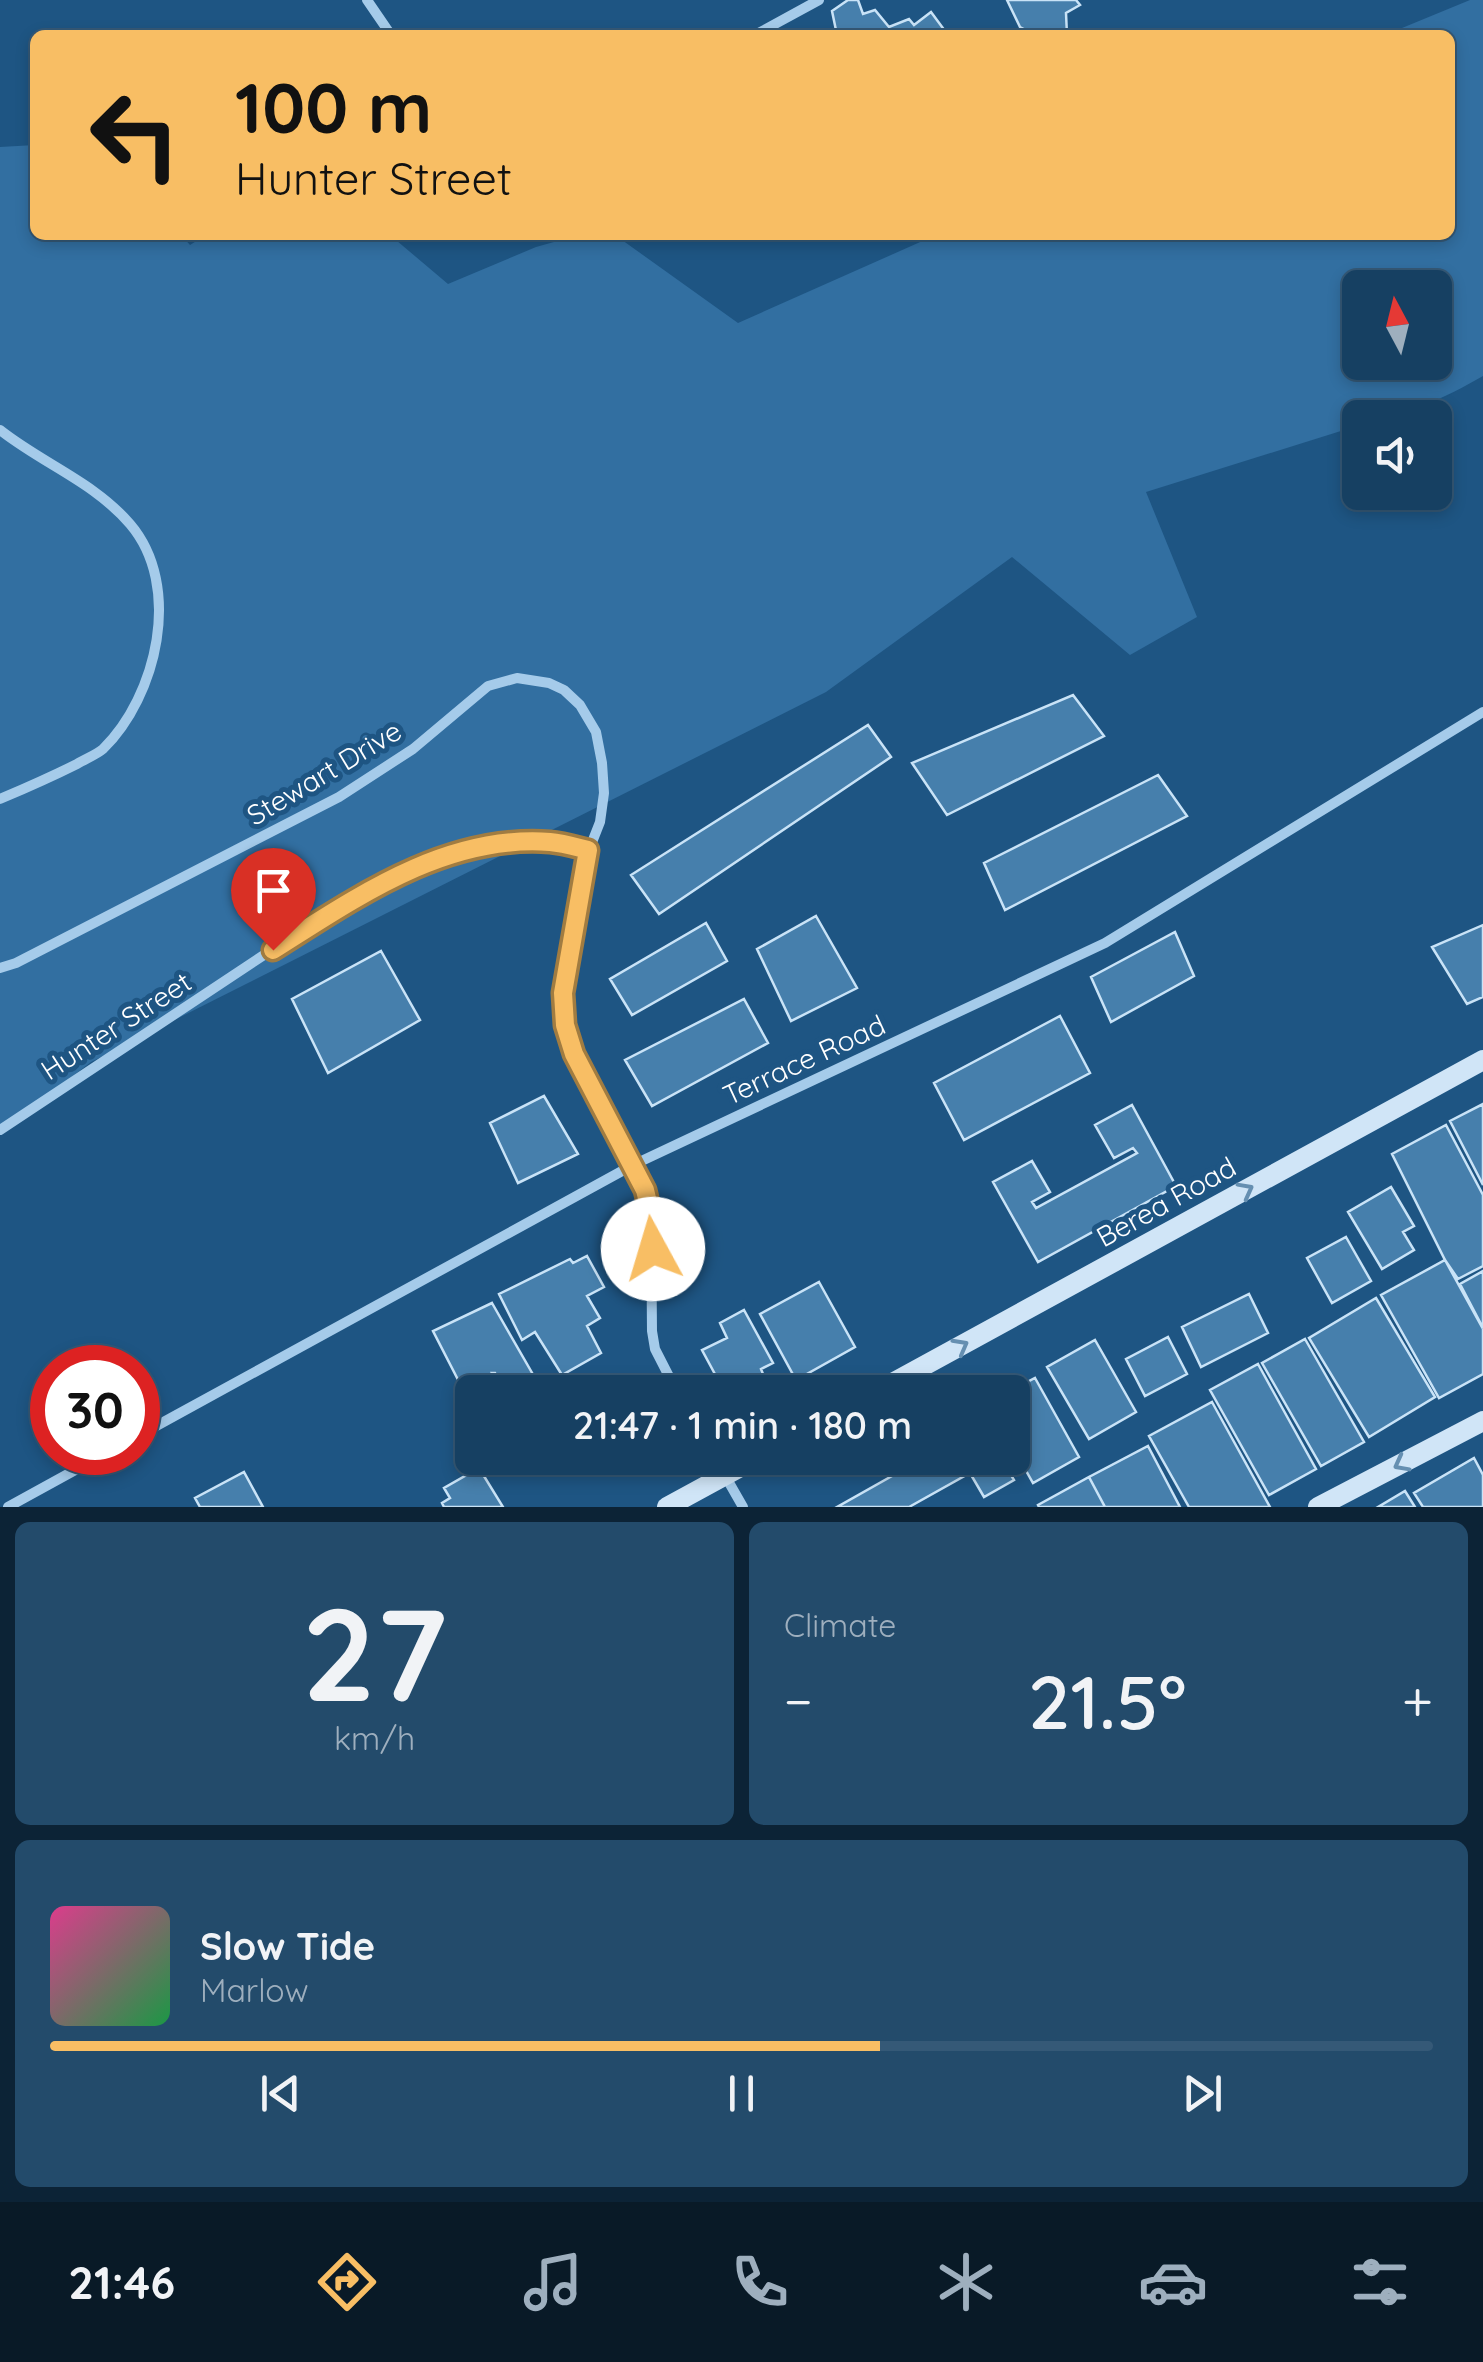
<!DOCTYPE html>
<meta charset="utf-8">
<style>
body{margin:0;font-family:Quicksand,sans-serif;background:#234b6b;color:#f1f3f6;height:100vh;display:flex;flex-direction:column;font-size:38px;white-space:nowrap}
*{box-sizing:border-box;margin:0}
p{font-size:32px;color:#9eafbe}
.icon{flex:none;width:55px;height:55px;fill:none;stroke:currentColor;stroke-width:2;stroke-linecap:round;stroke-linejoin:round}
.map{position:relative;height:1507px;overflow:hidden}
.side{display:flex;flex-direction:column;gap:15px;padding:15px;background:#0c2336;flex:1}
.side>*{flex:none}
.top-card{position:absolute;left:30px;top:30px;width:1425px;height:210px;border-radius:15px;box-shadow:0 5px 15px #0003,0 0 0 2px #355977;background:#f8be64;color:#111;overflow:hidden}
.needle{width:65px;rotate:353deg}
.buttons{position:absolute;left:1342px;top:270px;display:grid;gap:20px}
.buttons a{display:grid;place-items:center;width:110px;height:110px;border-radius:15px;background:#164062;box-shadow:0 5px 15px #0003,0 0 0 2px #355977;font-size:50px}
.speed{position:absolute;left:30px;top:1345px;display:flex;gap:20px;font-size:50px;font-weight:700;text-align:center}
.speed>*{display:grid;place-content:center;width:130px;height:130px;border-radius:50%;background:#164062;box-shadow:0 5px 15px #0003,0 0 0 2px #355977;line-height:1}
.speed .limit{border:15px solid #d22;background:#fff;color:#111}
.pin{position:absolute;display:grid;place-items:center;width:85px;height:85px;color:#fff;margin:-102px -42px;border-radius:50% 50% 50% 0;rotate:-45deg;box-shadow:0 0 10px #0007}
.pin .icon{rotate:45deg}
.me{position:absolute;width:110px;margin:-55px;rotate:354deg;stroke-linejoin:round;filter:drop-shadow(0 0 8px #0008)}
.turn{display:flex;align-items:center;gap:35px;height:210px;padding:0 40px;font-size:45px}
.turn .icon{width:130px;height:130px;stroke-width:2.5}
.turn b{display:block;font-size:70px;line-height:85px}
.big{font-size:75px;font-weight:600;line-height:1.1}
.side .tile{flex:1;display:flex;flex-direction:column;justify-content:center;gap:15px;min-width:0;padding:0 35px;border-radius:15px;background:#234b6b}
.side .dial{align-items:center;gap:0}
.dial b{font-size:130px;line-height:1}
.song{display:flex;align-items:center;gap:30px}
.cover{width:120px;height:120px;border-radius:15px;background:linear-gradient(135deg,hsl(330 70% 55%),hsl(140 70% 35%))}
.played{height:10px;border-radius:5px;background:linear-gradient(90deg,#f8be64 60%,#355977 60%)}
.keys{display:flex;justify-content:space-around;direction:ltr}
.heat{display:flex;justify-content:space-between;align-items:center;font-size:55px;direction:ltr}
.side .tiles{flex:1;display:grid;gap:15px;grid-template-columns:1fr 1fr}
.tile:last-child{grid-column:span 2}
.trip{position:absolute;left:455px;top:1375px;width:575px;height:100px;border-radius:15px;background:#164062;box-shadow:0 5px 15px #0003,0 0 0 2px #355977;font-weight:600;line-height:100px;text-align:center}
.tab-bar{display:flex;height:160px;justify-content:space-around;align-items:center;background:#091a27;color:#9eafbe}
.tab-bar .icon{width:70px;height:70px}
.tab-bar .on{color:#f8be64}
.tab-bar b{font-size:45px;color:#f1f3f6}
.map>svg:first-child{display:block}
</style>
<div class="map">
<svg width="1483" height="1507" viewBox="0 0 1483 1507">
<rect width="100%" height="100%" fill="#1e5583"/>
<path fill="#326fa1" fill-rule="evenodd" d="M 1470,0 L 1483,0 L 1483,376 C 1445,398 1405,417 1360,418 L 1360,425 L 1146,492 L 1197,617 L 1130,655 L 1012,557 L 826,692 L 91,1062 L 0,1132 L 0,147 L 35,145 L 35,235 L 181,235 L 190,245 L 206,235 L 390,235 L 448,284 L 536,247 L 579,235 L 615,235 L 738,323 L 936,235 L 1450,235 L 1450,35 L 1385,35 ZM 1360,288 L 1435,288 L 1435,362 L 1360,362 Z"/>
<path fill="#467fac" stroke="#c9e3f7" stroke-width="2.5" d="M 848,0 L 858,0 L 863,14 L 875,10 L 889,27 L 909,19 L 914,25 L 931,12 L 948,35 L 837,35 L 832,11 Z
M 1007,0 L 1076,0 L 1080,5 L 1066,13 L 1067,35 L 1035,35 L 1020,27 Z
M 1073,695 L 1104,736 L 947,815 L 912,763 Z
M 868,725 L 891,757 L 659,914 L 631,875 Z
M 1158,775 L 1187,816 L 1005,910 L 984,863 Z
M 816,916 L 857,988 L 791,1021 L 757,949 Z
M 706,923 L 727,961 L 632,1015 L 610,979 Z
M 1483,925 L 1483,997 L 1467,1004 L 1432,947 Z
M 1175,932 L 1194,976 L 1111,1022 L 1091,977 Z
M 381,951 L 420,1020 L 328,1073 L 292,999 Z
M 744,999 L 768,1043 L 652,1106 L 625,1060 Z
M 1060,1016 L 1090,1073 L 964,1140 L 934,1083 Z
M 544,1096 L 578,1154 L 518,1183 L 490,1123 Z
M 1483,1104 L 1483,1185 L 1450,1121 Z
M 1132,1105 L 1176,1186 L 1038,1262 L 993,1182 L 1032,1161 L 1050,1192 L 1032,1202 L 1036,1208 L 1137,1153 L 1133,1148 L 1114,1158 L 1095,1125 Z
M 1446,1125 L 1483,1195 L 1483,1266 L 1458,1279 L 1445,1260 L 1392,1154 Z
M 1391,1187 L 1414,1226 L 1403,1232 L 1414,1250 L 1382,1269 L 1348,1212 Z
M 1346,1237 L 1371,1281 L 1332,1303 L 1307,1258 Z
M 587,1256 L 604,1287 L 587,1296 L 600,1318 L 587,1326 L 601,1353 L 562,1375 L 535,1332 L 522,1340 L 499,1294 L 570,1259 L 573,1263 Z
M 1445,1260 L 1483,1329 L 1483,1374 L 1439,1398 L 1381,1295 Z
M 1483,1271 L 1483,1328 L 1460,1284 Z
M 819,1282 L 855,1347 L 796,1380 L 760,1314 Z
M 1249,1294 L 1268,1333 L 1201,1367 L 1182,1327 Z
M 1376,1298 L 1435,1397 L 1369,1437 L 1309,1338 Z
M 492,1303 L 535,1378 L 510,1392 L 506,1392 L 495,1373 L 492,1373 L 502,1392 L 472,1392 L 472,1407 L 433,1331 Z
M 744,1310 L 773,1363 L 761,1369 L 765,1379 L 741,1390 L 737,1383 L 723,1389 L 702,1350 L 727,1338 L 720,1323 Z
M 1168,1337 L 1187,1374 L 1145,1396 L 1126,1359 Z
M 1305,1339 L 1364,1442 L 1321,1466 L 1262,1363 Z
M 1095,1340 L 1136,1412 L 1089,1439 L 1047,1367 Z
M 1258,1364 L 1316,1469 L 1269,1495 L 1210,1390 Z
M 1035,1378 L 1079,1457 L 1033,1483 L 1012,1446 L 1012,1392 L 1008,1392 Z
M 1212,1402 L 1270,1507 L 1189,1507 L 1149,1436 Z
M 1148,1446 L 1180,1507 L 1105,1507 L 1089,1477 Z
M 924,1458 L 1001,1458 L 1014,1480 L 984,1497 L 970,1473 L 909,1507 L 837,1507 Z
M 1474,1458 L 1483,1475 L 1483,1507 L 1423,1507 L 1414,1493 Z
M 479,1468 L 503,1507 L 444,1507 L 442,1503 L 450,1498 L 444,1488 Z
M 244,1472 L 263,1507 L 200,1507 L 195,1498 Z
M 1089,1477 L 1105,1507 L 1039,1507 L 1038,1505 Z
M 1405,1491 L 1415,1507 L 1378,1507 Z"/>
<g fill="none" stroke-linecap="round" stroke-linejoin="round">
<path stroke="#a5cbea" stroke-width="10" d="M 367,0 L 391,35
M 755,35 L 819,0
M 0,430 C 43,464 94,482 130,524 C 183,586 157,696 103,749 C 96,755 85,759 77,764 C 51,777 26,788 0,799
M 0,968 L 16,963 L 339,797 L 413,749 L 488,686 L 517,678 L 549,683 L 564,690 L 580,705 L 596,732 L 602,763 L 604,793 L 600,822 L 589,850 L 563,993 L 565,1025 L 574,1055 L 645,1190 L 651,1215 L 652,1331 L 655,1349 L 677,1392
M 0,1130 L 273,949 L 368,890 L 443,857 L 503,843 L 556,843 L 589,850
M 138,1436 L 633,1165 L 1105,943 L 1483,712
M 715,1458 L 743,1507
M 8,1507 L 108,1452"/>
<path stroke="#d0e5f7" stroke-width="20" d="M 876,1392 L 1483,1060
M 667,1507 L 757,1458
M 1318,1507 L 1483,1421"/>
</g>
<defs><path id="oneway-chevron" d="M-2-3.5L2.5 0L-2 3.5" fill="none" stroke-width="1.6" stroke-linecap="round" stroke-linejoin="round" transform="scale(2.5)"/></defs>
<g stroke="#658fb1">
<use href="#oneway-chevron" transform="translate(1246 1190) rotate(-28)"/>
<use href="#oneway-chevron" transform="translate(961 1346) rotate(-29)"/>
<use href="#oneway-chevron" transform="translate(1401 1464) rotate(152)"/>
</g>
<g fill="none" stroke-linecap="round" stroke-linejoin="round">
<g stroke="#a17c41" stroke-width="25">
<path id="route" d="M 273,950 C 357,897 446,834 550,842 C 563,843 576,847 588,850 L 563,993 L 565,1025 L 574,1054 L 645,1190 L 651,1215 L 653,1249"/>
</g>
<use href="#route" stroke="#f8be64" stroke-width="18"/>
</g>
<g text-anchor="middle" stroke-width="10" stroke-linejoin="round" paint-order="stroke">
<g font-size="28" fill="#fff" stroke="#1e5583">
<text transform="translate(324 773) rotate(-31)" y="10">Stewart Drive</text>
<text transform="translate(116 1026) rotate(-33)" y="10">Hunter Street</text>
<text transform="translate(804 1060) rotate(-25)" y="10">Terrace Road</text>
<text transform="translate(1166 1202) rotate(-29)" y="10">Berea Road</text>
</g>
</g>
</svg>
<div class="buttons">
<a><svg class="needle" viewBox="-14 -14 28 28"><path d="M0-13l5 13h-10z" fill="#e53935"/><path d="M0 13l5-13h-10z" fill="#9eafbe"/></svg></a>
<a><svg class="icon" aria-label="sound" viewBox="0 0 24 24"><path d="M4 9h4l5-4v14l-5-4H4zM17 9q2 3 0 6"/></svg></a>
</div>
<div class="speed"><div class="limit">30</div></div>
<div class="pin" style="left:273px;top:950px;background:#d93025"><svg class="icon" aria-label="arrive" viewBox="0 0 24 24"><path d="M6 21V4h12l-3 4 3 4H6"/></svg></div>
<svg class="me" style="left:653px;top:1249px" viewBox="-20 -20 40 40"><circle r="19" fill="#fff"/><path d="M0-13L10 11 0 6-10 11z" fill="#f8be64"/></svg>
<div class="trip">21:47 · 1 min · 180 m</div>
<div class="top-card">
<div class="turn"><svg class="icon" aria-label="left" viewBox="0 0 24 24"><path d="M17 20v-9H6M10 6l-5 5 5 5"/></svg><div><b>100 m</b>Hunter Street</div></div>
</div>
</div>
<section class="side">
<div class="tiles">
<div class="tile dial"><b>27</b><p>km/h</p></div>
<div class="tile"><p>Climate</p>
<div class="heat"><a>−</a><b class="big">21.5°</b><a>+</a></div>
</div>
<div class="tile">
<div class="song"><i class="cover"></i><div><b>Slow Tide</b><p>Marlow</p></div></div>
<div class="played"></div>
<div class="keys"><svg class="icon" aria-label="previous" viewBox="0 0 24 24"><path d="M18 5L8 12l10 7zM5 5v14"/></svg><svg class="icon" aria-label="pause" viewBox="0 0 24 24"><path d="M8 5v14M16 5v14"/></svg><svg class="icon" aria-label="next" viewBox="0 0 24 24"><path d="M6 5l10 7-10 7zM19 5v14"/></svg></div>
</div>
</div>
</section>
<nav class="tab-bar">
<b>21:46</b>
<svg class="icon on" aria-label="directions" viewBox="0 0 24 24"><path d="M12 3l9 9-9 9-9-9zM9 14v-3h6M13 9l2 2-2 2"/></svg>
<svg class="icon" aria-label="music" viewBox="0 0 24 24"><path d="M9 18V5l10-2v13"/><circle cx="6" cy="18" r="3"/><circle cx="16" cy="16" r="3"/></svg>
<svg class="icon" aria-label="phone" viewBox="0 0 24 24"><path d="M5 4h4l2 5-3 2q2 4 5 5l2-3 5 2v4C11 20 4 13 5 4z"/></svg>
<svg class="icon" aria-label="climate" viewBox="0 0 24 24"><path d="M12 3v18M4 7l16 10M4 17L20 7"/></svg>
<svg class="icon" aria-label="car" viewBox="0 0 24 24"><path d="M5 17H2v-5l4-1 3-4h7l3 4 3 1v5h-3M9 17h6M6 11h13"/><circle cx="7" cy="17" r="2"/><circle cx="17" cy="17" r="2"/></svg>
<svg class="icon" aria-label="filters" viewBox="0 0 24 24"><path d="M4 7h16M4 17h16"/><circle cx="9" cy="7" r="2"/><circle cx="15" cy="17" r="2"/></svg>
</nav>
